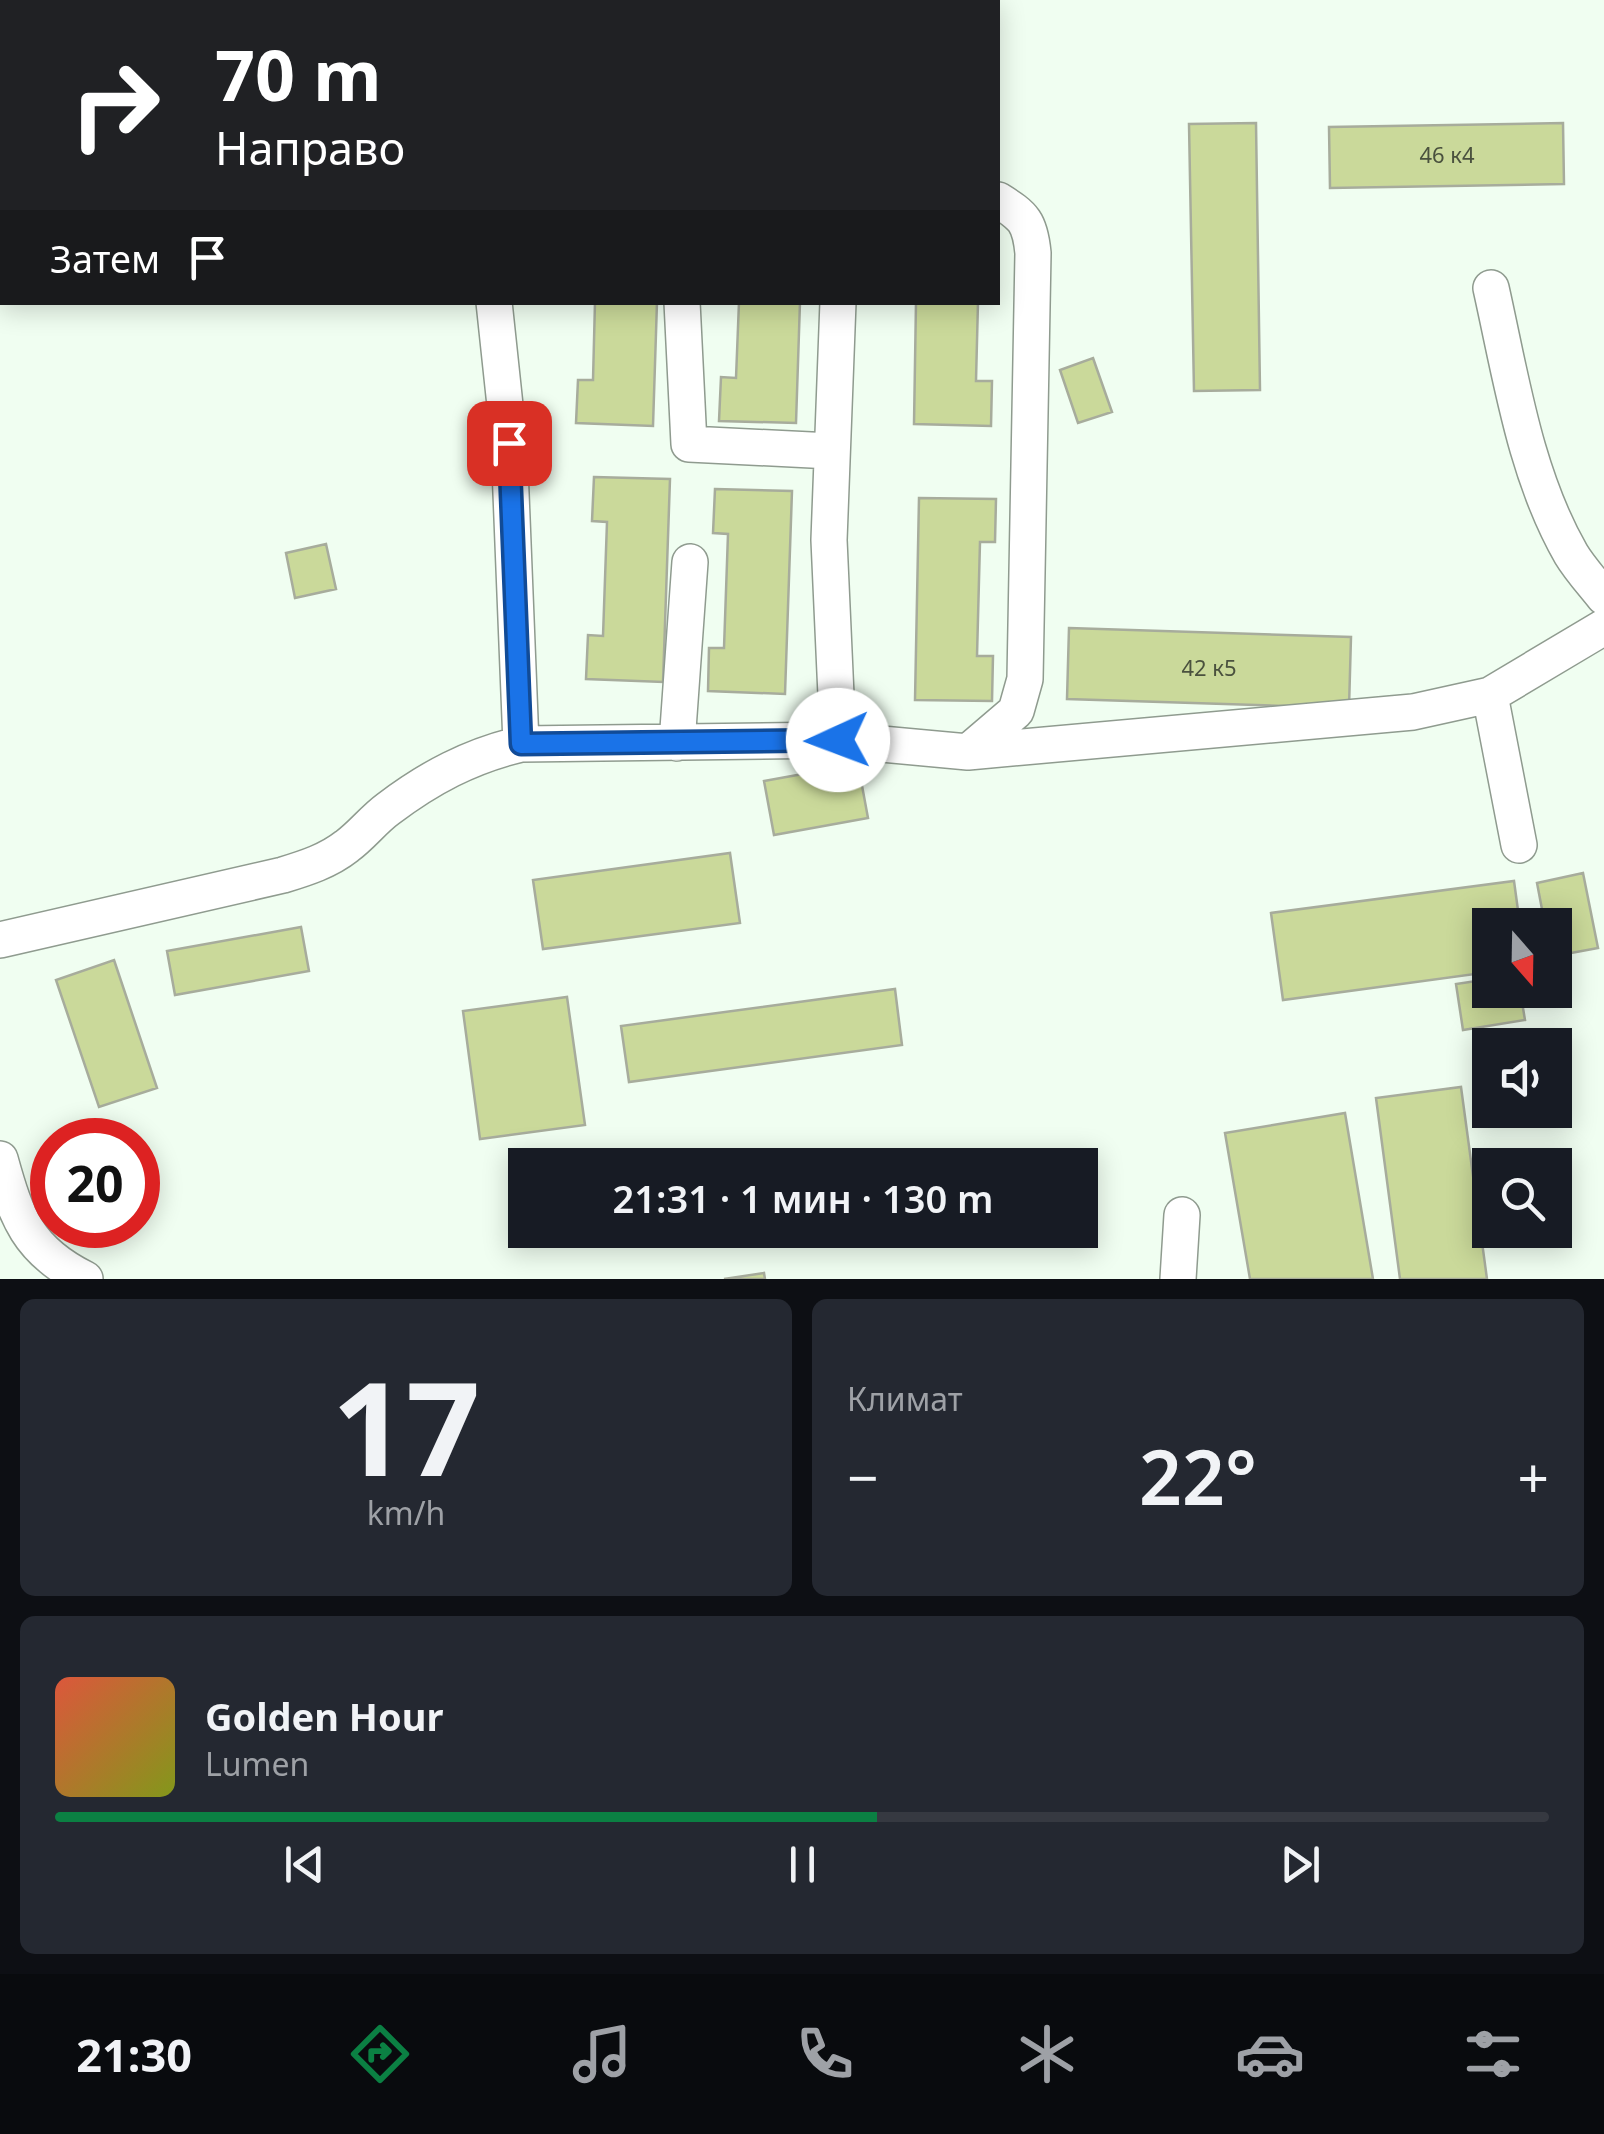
<!DOCTYPE html>
<html lang="ru">
<meta charset="utf-8">
<style>
body{margin:0;font-family:"Noto Sans",sans-serif;background:#242831;color:#f1f3f6;height:100vh;display:flex;flex-direction:column;font-size:38px;white-space:nowrap}
*{box-sizing:border-box;margin:0}
p{font-size:32px;color:#9ea1a6}
.icon{flex:none;width:55px;height:55px;fill:none;stroke:currentColor;stroke-width:2;stroke-linecap:round;stroke-linejoin:round}
.map{position:relative;height:1279px;overflow:hidden}
.side{display:flex;flex-direction:column;gap:20px;padding:20px;background:#0d0f14;flex:1}
.side>*{flex:none}
.top-card{position:absolute;left:0px;top:0px;width:1000px;height:305px;box-shadow:0 5px 25px #0003;background:#202124;color:#fff;overflow:hidden}
.needle{width:65px;rotate:160deg}
.controls{position:absolute;left:1472px;top:908px;display:grid;gap:20px}
.controls a{display:grid;place-items:center;width:100px;height:100px;border-radius:0px;background:#171b24;box-shadow:0 5px 25px #0003;font-size:50px}
.speed{position:absolute;left:30px;top:1118px;display:flex;gap:20px;font-size:50px;font-weight:700;text-align:center}
.speed>*{display:grid;place-content:center;width:130px;height:130px;border-radius:50%;background:#171b24;box-shadow:0 5px 25px #0003;line-height:1}
.speed .limit{border:15px solid #d22;background:#fff;color:#111}
.pin{position:absolute;display:grid;place-items:center;width:85px;height:85px;color:#fff;margin:-42px;border-radius:20px;box-shadow:0 5px 15px #0006}
.me{position:absolute;width:110px;margin:-55px;rotate:268deg;stroke-linejoin:round;filter:drop-shadow(0 0 8px #0008)}
.turn{display:flex;align-items:center;gap:35px;height:210px;padding:0 50px;font-size:45px}
.turn .icon{width:130px;height:130px;stroke-width:2.5}
.turn b{display:block;font-size:70px;line-height:85px}
.then{display:flex;align-items:center;height:95px;padding:0 50px;background:#0003;gap:20px;font-size:38px}
.big{font-size:75px;font-weight:600;line-height:1.1}
.side .card{flex:1;display:flex;flex-direction:column;justify-content:center;gap:15px;min-width:0;padding:0 35px;border-radius:15px;background:#242831}
.side .dial{align-items:center;gap:0}
.dial b{font-size:130px;line-height:1}
.song{display:flex;align-items:center;gap:30px}
.cover{width:120px;height:120px;border-radius:15px;background:linear-gradient(135deg,hsl(10 70% 55%),hsl(70 70% 35%))}
.played{height:10px;border-radius:5px;background:linear-gradient(90deg,#0b8043 55%,#363941 55%)}
.keys{display:flex;justify-content:space-around;direction:ltr}
.heat{display:flex;justify-content:space-between;align-items:center;font-size:55px;direction:ltr}
.side .tiles{flex:1;display:grid;gap:20px;grid-template-columns:1fr 1fr}
.card:last-child{grid-column:span 2}
.trip{position:absolute;left:508px;top:1148px;width:590px;height:100px;border-radius:0px;background:#171b24;box-shadow:0 5px 25px #0003;font-weight:600;line-height:100px;text-align:center}
.menu{display:flex;height:160px;justify-content:space-around;align-items:center;background:#090b0e;color:#9ea1a6}
.menu .icon{width:70px;height:70px}
.menu .current{color:#0b8043}
.menu b{font-size:45px;color:#f1f3f6}
.map>svg:first-child{display:block}
</style>
<div class="map">
<svg width="1604" height="1279" viewBox="0 0 1604 1279">
<rect width="100%" height="100%" fill="#f0fef1"/>
<path fill="#cad99a" stroke="#a7ac9c" stroke-width="2.5" d="M 335,0 L 489,0 L 490,2 L 335,2 Z
M 906,0 L 983,0 L 906,2 Z
M 1256,123 L 1260,390 L 1194,391 L 1189,124 Z
M 1563,123 L 1564,184 L 1330,188 L 1329,127 Z
M 595,302 L 657,302 L 653,426 L 576,423 L 578,380 L 593,380 Z
M 739,302 L 800,302 L 796,423 L 719,421 L 721,377 L 736,378 Z
M 916,302 L 978,302 L 976,381 L 992,381 L 991,426 L 914,424 Z
M 1093,358 L 1112,412 L 1078,423 L 1060,370 Z
M 594,477 L 670,479 L 663,682 L 586,679 L 588,635 L 603,636 L 607,522 L 592,521 Z
M 715,489 L 792,491 L 785,694 L 708,691 L 709,648 L 724,648 L 728,534 L 713,533 Z
M 919,498 L 996,499 L 995,542 L 980,542 L 977,656 L 993,656 L 992,701 L 915,700 Z
M 326,544 L 336,589 L 295,598 L 286,553 Z
M 1069,628 L 1351,637 L 1349,708 L 1067,699 Z
M 858,764 L 868,818 L 774,835 L 764,781 Z
M 730,853 L 740,923 L 543,949 L 533,880 Z
M 1583,873 L 1598,948 L 1555,956 L 1555,925 L 1545,925 L 1537,883 Z
M 1514,881 L 1520,925 L 1490,925 L 1490,972 L 1283,1000 L 1271,913 Z
M 301,927 L 309,971 L 175,995 L 167,951 Z
M 114,960 L 157,1088 L 99,1107 L 56,980 Z
M 1490,979 L 1490,990 L 1520,990 L 1525,1020 L 1463,1030 L 1456,984 Z
M 895,989 L 902,1045 L 629,1082 L 621,1026 Z
M 567,997 L 585,1125 L 480,1139 L 463,1011 Z
M 1461,1087 L 1487,1279 L 1400,1279 L 1376,1098 Z
M 1345,1113 L 1373,1279 L 1250,1279 L 1225,1133 Z
M 764,1273 L 765,1279 L 724,1279 Z"/>
<g fill="none" stroke-linecap="round" stroke-linejoin="round">
<g stroke="#8f9b8f" stroke-width="38">
<path id="minor" d="M 201,2 L 205,0
M 855,2 L 856,0
M 0,128 L 2,126
M 1491,288 C 1511,377 1525,474 1571,554 C 1580,569 1593,583 1604,597
M 494,302 L 509,443 L 521,744
M 682,302 L 689,444 L 831,451
M 838,302 L 829,540 L 838,740 L 968,752 L 1016,711 L 1025,679 L 1033,253 C 1030,222 1024,216 998,200
M 1490,695 L 1519,845
M 677,743 L 690,562
M 968,752 L 1413,712 L 1490,695 L 1604,627
M 0,940 L 283,875 C 306,868 328,861 347,846 C 362,835 373,820 388,809 C 429,778 470,756 521,744 L 838,740
M 0,1159 C 16,1217 28,1251 85,1279
M 1178,1279 L 1182,1215"/>
</g>
<use href="#minor" stroke="#fff" stroke-width="35"/>
</g>
<g fill="none" stroke-linecap="round" stroke-linejoin="round">
<g stroke="#114b97" stroke-width="25">
<path id="route" d="M 509,443 L 521,744 L 838,740"/>
</g>
<use href="#route" stroke="#1a73e8" stroke-width="18"/>
</g>
<g text-anchor="middle" stroke-width="8" stroke-linejoin="round" paint-order="stroke">
<g font-size="22" fill="#4a513e">
<text x="1447" y="163">46 к4</text>
<text x="1209" y="676">42 к5</text>
</g>
</g>
</svg>
<div class="controls">
<a><svg class="needle" viewBox="-14 -14 28 28"><path d="M0-13l5 13h-10z" fill="#e53935"/><path d="M0 13l5-13h-10z" fill="#9ea1a6"/></svg></a>
<a><svg class="icon" aria-label="sound" viewBox="0 0 24 24"><path d="M4 9h4l5-4v14l-5-4H4zM17 9q2 3 0 6"/></svg></a>
<a><svg class="icon" aria-label="search" viewBox="0 0 24 24"><circle cx="10" cy="10" r="6"/><path d="M15 15l6 6"/></svg></a>
</div>
<div class="speed"><div class="limit">20</div></div>
<div class="pin" style="left:509px;top:443px;background:#d93025"><svg class="icon" aria-label="arrive" viewBox="0 0 24 24"><path d="M6 21V4h12l-3 4 3 4H6"/></svg></div>
<svg class="me" style="left:838px;top:740px" viewBox="-20 -20 40 40"><circle r="19" fill="#fff"/><path d="M0-13L10 11 0 6-10 11z" fill="#1a73e8"/></svg>
<div class="trip">21:31 · 1 мин · 130 m</div>
<div class="top-card">
<div class="turn"><svg class="icon" aria-label="right" viewBox="0 0 24 24"><path d="M7 20v-9h11M14 6l5 5-5 5"/></svg><div><b>70 m</b>Направо</div></div>
<div class="then">Затем<svg class="icon" aria-label="arrive" viewBox="0 0 24 24"><path d="M6 21V4h12l-3 4 3 4H6"/></svg></div>
</div>
</div>
<section class="side">
<div class="tiles">
<div class="card dial"><b>17</b><p>km/h</p></div>
<div class="card"><p>Климат</p>
<div class="heat"><a>−</a><b class="big">22°</b><a>+</a></div>
</div>
<div class="card">
<div class="song"><i class="cover"></i><div><b>Golden Hour</b><p>Lumen</p></div></div>
<div class="played"></div>
<div class="keys"><svg class="icon" aria-label="previous" viewBox="0 0 24 24"><path d="M18 5L8 12l10 7zM5 5v14"/></svg><svg class="icon" aria-label="pause" viewBox="0 0 24 24"><path d="M8 5v14M16 5v14"/></svg><svg class="icon" aria-label="next" viewBox="0 0 24 24"><path d="M6 5l10 7-10 7zM19 5v14"/></svg></div>
</div>
</div>
</section>
<nav class="menu">
<b>21:30</b>
<svg class="icon current" aria-label="directions" viewBox="0 0 24 24"><path d="M12 3l9 9-9 9-9-9zM9 14v-3h6M13 9l2 2-2 2"/></svg>
<svg class="icon" aria-label="music" viewBox="0 0 24 24"><path d="M9 18V5l10-2v13"/><circle cx="6" cy="18" r="3"/><circle cx="16" cy="16" r="3"/></svg>
<svg class="icon" aria-label="phone" viewBox="0 0 24 24"><path d="M5 4h4l2 5-3 2q2 4 5 5l2-3 5 2v4C11 20 4 13 5 4z"/></svg>
<svg class="icon" aria-label="climate" viewBox="0 0 24 24"><path d="M12 3v18M4 7l16 10M4 17L20 7"/></svg>
<svg class="icon" aria-label="car" viewBox="0 0 24 24"><path d="M5 17H2v-5l4-1 3-4h7l3 4 3 1v5h-3M9 17h6M6 11h13"/><circle cx="7" cy="17" r="2"/><circle cx="17" cy="17" r="2"/></svg>
<svg class="icon" aria-label="filters" viewBox="0 0 24 24"><path d="M4 7h16M4 17h16"/><circle cx="9" cy="7" r="2"/><circle cx="15" cy="17" r="2"/></svg>
</nav>
